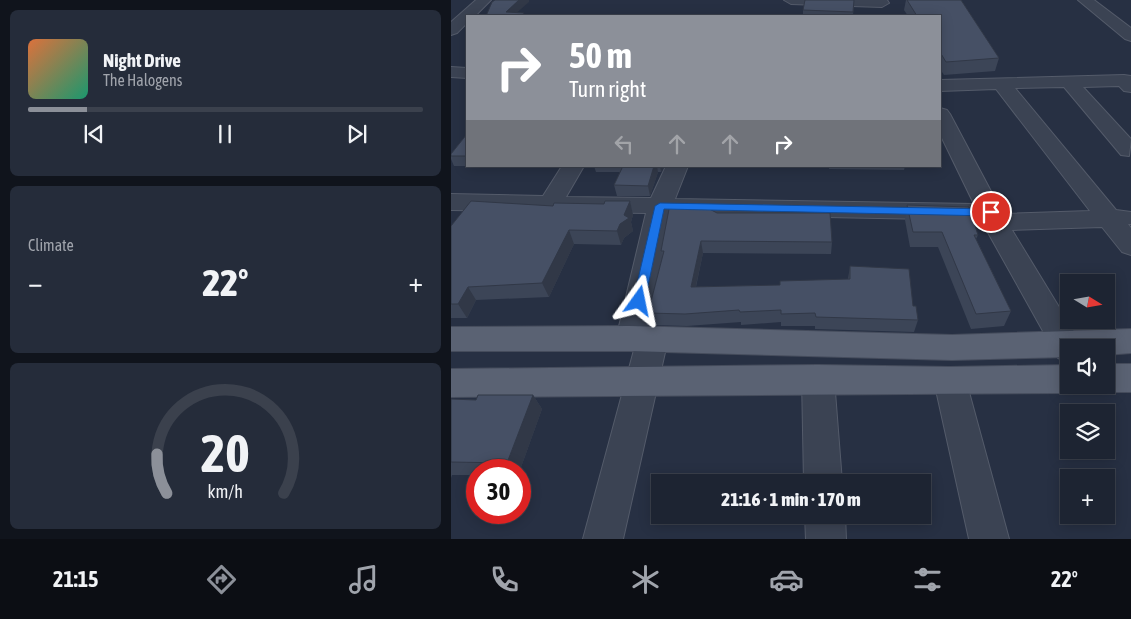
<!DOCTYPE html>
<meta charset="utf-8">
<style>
body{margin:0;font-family:"Asap Condensed",sans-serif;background:#252c3a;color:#f1f3f6;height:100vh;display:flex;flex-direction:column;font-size:19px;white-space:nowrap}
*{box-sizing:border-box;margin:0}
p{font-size:16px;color:#a0a4ac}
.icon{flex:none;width:28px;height:28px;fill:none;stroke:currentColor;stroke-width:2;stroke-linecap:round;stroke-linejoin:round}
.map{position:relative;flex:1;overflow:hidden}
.panel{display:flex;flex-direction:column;gap:10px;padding:10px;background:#10141c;width:451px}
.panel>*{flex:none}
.hud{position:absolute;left:15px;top:15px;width:475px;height:152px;border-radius:0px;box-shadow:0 2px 12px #0003,0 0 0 1px #3b414d;background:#8c9099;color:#fff;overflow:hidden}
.needle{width:32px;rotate:101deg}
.controls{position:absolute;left:609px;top:274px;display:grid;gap:10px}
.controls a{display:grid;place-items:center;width:55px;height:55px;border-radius:0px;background:#1d2432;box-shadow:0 2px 12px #0003,0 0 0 1px #3b414d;font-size:25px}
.speed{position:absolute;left:15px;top:459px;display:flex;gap:10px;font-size:25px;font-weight:700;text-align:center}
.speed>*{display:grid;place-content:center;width:65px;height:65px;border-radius:50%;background:#1d2432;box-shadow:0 2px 12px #0003,0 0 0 1px #3b414d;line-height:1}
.speed .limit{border:8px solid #d22;background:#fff;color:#111}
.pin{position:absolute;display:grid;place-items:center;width:42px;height:42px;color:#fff;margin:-21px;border:2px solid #fff;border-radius:50%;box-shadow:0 1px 5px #0007}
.me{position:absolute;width:55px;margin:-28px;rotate:12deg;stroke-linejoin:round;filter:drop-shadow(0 0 4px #0008)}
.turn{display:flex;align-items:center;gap:18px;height:105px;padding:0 20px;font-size:22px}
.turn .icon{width:65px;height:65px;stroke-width:2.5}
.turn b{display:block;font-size:35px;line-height:42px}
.lanes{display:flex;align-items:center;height:48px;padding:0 20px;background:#0003;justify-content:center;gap:25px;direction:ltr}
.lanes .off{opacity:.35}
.big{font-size:38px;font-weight:800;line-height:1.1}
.panel .card{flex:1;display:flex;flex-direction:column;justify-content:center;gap:8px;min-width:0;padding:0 18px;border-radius:8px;background:#252c3a}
.panel .dial{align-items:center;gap:0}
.dial svg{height:130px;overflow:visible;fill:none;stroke:#3b414d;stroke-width:7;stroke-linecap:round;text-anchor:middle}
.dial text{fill:#f1f3f6;stroke:none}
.song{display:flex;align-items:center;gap:15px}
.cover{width:60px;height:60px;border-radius:8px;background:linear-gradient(135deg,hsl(20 70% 55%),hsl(160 70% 35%))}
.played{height:5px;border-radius:2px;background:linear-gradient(90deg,#8c9099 15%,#3b414d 15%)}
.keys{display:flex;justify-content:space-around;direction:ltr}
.heat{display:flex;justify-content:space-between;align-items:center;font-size:28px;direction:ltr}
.trip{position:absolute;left:200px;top:474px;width:280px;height:50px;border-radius:0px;background:#1d2432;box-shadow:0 2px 12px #0003,0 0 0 1px #3b414d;font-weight:800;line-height:50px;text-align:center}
.menu{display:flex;height:80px;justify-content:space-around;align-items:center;background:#0c0e14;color:#a0a4ac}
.menu .icon{width:35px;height:35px}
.menu .selected{color:#8c9099}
.menu b{font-size:22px;color:#f1f3f6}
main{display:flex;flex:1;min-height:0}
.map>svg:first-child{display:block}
</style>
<main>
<section class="panel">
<div class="card">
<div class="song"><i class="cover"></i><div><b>Night Drive</b><p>The Halogens</p></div></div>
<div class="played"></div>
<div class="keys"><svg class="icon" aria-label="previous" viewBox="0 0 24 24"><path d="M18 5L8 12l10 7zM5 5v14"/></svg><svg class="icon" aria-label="pause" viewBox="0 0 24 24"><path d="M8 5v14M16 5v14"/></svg><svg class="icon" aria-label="next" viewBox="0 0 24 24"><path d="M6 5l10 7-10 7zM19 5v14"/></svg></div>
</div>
<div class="card"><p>Climate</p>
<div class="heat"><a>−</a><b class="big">22°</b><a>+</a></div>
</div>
<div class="card dial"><svg viewBox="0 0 100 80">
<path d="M14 69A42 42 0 1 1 86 69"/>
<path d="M14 69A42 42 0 0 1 8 45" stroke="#8c9099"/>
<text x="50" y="56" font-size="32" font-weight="700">20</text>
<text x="50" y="72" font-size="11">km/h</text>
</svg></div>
</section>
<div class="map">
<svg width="680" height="539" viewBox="0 0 680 539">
<rect width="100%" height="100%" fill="#273043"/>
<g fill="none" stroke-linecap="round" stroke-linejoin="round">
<g stroke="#545b6a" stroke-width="2">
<path id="minor" d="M 25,0 L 40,0 L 24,16 L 16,16 L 16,23 L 6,33 L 0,35 L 0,22 Z
M 333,0 L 436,0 L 438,3 L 431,7 L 340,4 Z
M 627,0 L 643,0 L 680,28 L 680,41 L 674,39 Z
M 0,67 L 16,68 L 16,78 L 0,77 Z
M 673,75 L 680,76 L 680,92 L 673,91 L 668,86 L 632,87 L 680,139 L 678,156 L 670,155 L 613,87 L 564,88 L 665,210 L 680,212 L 680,224 L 677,224 L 680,228 L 680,255 L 671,252 L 651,227 L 561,230 L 633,348 L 618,348 L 618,362 L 607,358 L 530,220 L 220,214 L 198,328 L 202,327 L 213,330 L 217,339 L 172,539 L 132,539 L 183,350 L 169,348 L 165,339 L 195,213 L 0,210 L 0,194 L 92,196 L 111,166 L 133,166 L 115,197 L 200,198 L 215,166 L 237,166 L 224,199 L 523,204 L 489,134 L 489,108 L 496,110 L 499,114 L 552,214 L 639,211 L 545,89 L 489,91 L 489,80 Z
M 367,365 L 379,369 L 383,379 L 391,482 L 353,482 L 351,379 L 355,369 Z
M 499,367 L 511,371 L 515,381 L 558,539 L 518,539 L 483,381 L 487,371 Z
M 354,515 L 394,515 L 395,539 L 355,539 Z"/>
</g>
<g stroke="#454c5c" stroke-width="2">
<path id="major" d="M 178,326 L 501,335 L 680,329 L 680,353 L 655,355 L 655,348 L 618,348 L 618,357 L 501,360 L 178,351 L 0,351 L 0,327 Z
M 655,364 L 680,364 L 680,392 L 655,392 L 643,388 L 642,385 L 655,385 Z
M 367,365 L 499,367 L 618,365 L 618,385 L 632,385 L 630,389 L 618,393 L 0,397 L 0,369 Z"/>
</g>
<use href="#minor" fill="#3b4353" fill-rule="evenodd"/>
<use href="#major" fill="#5a6273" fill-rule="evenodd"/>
</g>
<path fill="#3c4557" d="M 403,0 L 402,16 L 352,16 L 352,10 Z
M 455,0 L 510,0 L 548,58 L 544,71 L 493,75 L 489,69 L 489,16 L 457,16 L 453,10 Z
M 16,134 L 16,166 L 3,166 L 0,159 L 0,154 Z
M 143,166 L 213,166 L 210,172 L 207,172 L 199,196 L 166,196 L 163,185 L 169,172 L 145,172 Z
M 378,166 L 454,166 L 453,170 L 378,169 Z
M 179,201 L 182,215 L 180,222 L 182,231 L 173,238 L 170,245 L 123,244 L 98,297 L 25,300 L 16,318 L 0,318 L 0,226 L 153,204 Z
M 456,205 L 527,235 L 525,239 L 560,311 L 553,326 L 520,329 L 487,247 L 459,247 L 454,220 Z
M 266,213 L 381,242 L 380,254 L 252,253 L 245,287 L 329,285 L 397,279 L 399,266 L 462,306 L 467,320 L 463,332 L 364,329 L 364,326 L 330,326 L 330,322 L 290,325 L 290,322 L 236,326 L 201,325 L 197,313 L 211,257 L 210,251 Z
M 82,395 L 91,409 L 69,470 L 26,470 L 26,475 L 1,475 L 0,478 L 0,399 L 25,400 Z"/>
<path fill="#313847" d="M 68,0 L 78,0 L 78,2 L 62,16 L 55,12 Z
M 203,166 L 206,166 L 207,172 L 199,196 L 197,186 Z
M 209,166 L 213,166 L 210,172 Z
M 179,201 L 182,215 L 180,222 L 182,231 L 173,238 L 170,245 L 166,231 Z
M 118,230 L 123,244 L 98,297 L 91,283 Z
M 250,241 L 252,253 L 242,299 L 240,287 Z
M 17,287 L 25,300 L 16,318 L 7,304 Z
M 82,395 L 91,409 L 69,470 L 62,470 L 56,463 Z"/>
<path fill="#465065" stroke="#313847" d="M 44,0 L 68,0 L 55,12 L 73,13 L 71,16 L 35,16 L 41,2 Z
M 354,0 L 403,0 L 402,12 L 352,10 Z
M 456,0 L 510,0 L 548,58 L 495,62 L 489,52 L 489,16 L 466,16 Z
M 134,15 L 163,15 L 162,16 L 132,16 Z
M 16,134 L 16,156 L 0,156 L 0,154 Z
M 172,166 L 203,166 L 197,186 L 163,185 Z
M 20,201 L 102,206 L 103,203 L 153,204 L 154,201 L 179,201 L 173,215 L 178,218 L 169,224 L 166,231 L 118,230 L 91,283 L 17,287 L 7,304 L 0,304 L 0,226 Z
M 219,204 L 249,204 L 266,213 L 379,213 L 381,242 L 250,241 L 240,287 L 329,285 L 329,281 L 399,279 L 399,266 L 458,269 L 462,306 L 465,306 L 467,320 L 365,317 L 364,313 L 330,314 L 330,310 L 289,312 L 288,310 L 234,314 L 197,313 L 213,251 L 210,251 Z
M 456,205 L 518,207 L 527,235 L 523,235 L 560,311 L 525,314 L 491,232 L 462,232 Z
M 27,395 L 82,395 L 56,463 L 0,462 L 0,399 L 25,400 Z"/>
<path fill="#1a73e8" stroke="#114b97" d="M 209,203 L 540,209 L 545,212 L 540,216 L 213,209 L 194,301 L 188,306 L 182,301 L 204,206 Z"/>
</svg>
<div class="controls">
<a><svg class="needle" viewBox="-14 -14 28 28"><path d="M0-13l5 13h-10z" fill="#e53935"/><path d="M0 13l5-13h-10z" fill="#a0a4ac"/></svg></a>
<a><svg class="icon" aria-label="sound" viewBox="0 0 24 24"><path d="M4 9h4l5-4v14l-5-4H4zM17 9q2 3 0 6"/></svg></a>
<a><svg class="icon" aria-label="layers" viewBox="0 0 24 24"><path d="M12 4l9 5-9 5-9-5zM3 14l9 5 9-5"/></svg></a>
<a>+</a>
</div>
<div class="speed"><div class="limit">30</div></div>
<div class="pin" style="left:540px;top:212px;background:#d93025"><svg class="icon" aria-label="arrive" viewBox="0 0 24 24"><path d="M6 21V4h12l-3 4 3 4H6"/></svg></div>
<svg class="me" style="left:188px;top:301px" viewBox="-20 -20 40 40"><path d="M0-17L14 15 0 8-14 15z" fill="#1a73e8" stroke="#fff" stroke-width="4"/></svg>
<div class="trip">21:16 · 1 min · 170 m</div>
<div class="hud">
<div class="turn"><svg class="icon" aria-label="right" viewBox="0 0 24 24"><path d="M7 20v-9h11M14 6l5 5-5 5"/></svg><div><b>50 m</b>Turn right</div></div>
<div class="lanes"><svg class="icon off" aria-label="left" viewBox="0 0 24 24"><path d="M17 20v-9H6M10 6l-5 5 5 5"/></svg><svg class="icon off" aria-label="ahead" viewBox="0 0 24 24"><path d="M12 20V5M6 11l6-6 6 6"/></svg><svg class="icon off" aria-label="ahead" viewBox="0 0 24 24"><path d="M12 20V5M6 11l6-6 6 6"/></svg><svg class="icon" aria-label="right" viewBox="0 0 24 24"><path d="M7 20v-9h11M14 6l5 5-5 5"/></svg></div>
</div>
</div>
</main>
<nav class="menu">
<b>21:15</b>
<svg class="icon selected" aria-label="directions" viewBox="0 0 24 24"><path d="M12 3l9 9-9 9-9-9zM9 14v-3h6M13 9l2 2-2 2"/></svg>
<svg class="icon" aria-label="music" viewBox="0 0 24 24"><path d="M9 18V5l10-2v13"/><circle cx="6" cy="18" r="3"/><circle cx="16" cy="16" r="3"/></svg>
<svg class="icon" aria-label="phone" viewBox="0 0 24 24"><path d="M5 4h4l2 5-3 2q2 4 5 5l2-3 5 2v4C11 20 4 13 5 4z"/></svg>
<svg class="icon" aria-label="climate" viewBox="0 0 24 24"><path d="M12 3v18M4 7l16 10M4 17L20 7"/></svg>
<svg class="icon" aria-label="car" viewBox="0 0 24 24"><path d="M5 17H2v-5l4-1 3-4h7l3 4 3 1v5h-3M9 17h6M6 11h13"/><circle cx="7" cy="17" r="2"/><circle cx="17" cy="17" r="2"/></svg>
<svg class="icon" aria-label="filters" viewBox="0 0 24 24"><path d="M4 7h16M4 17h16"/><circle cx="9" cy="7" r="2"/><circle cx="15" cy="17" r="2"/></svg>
<b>22°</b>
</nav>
